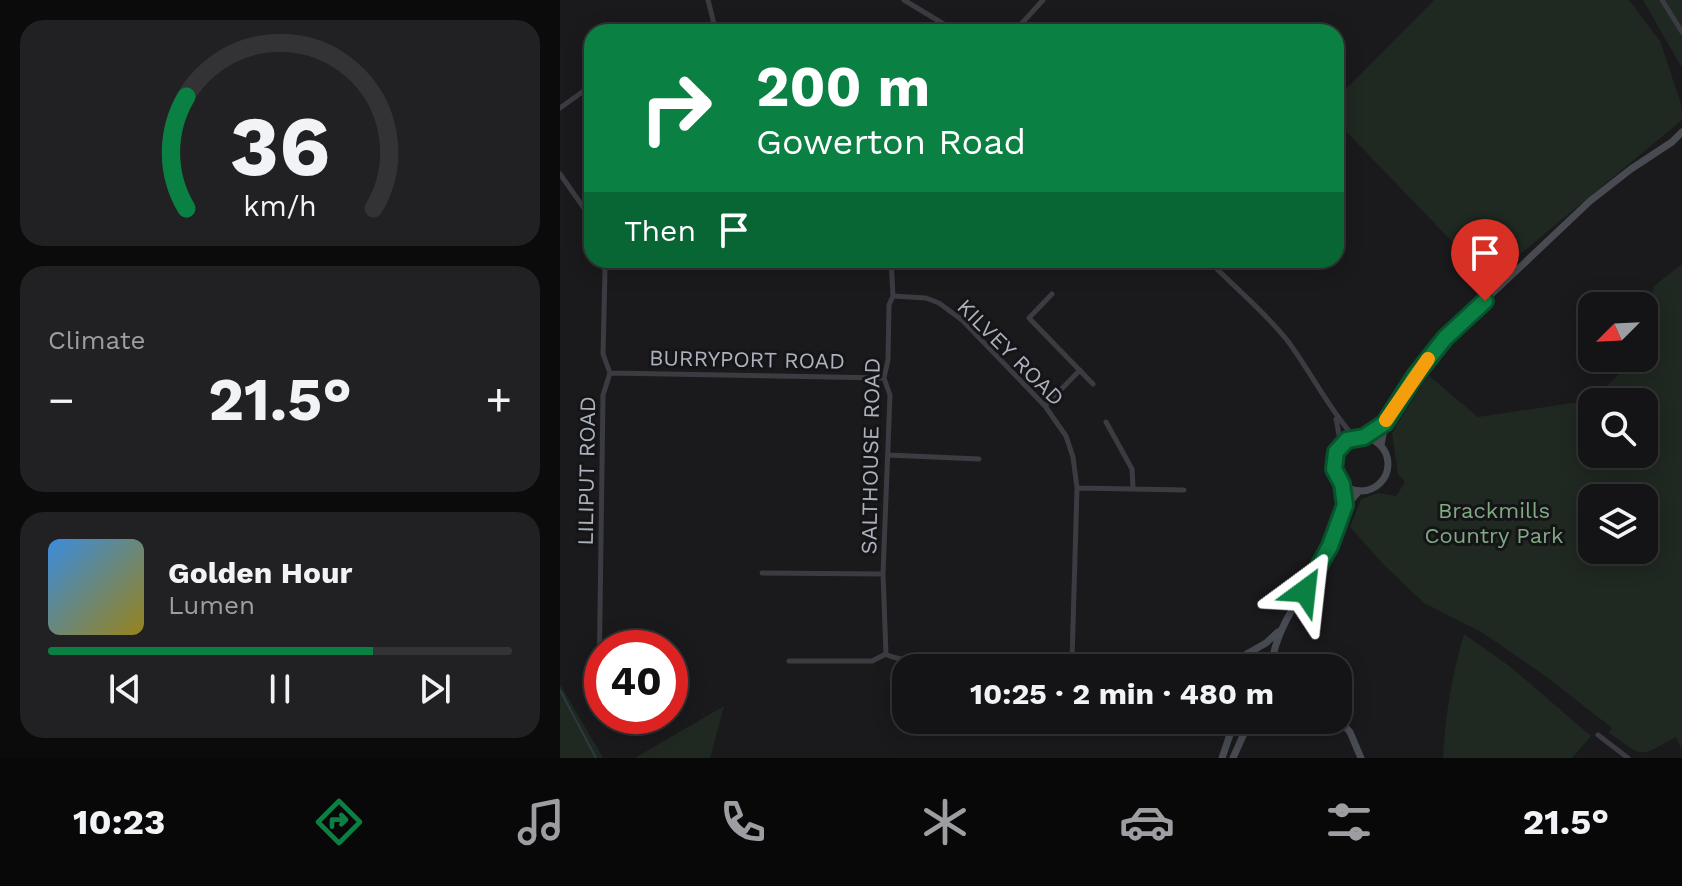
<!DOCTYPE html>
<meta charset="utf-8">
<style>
body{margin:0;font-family:"Work Sans",sans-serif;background:#212123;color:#f1f3f6;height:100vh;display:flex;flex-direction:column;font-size:30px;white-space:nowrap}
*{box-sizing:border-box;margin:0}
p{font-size:26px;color:#9d9ea1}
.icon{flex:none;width:44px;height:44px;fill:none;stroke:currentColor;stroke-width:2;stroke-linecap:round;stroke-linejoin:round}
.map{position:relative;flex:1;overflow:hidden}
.panel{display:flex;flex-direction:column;gap:20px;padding:20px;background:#0b0b0c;width:560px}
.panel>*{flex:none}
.hud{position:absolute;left:24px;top:24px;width:760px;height:244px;border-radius:24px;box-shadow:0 4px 20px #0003,0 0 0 2px #333335;background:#0b8043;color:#fff;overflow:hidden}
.needle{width:52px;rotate:246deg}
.controls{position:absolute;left:1018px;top:292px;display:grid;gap:16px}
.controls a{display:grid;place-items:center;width:80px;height:80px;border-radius:16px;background:#141416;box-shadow:0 4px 20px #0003,0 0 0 2px #333335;font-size:40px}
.speed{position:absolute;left:24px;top:630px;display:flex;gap:16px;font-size:40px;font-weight:700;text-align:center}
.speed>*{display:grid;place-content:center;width:104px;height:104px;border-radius:50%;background:#141416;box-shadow:0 4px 20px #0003,0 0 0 2px #333335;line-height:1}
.speed .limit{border:12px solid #d22;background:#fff;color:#111}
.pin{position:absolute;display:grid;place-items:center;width:68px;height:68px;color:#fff;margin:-82px -34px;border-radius:50% 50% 50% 0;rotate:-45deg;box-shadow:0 0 8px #0007}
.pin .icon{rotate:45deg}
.me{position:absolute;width:88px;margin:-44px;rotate:30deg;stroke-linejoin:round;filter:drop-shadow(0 0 6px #0008)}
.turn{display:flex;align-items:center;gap:28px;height:168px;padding:0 40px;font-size:36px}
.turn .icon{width:104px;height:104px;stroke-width:2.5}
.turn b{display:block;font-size:56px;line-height:68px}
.then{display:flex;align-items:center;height:76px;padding:0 40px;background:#0003;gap:16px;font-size:30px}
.big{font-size:60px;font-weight:700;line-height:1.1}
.panel .card{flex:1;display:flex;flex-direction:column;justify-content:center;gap:12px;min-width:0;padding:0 28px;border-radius:24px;background:#212123}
.panel .dial{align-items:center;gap:0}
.dial svg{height:208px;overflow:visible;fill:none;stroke:#333335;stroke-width:7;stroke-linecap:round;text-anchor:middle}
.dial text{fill:#f1f3f6;stroke:none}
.song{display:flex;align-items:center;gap:24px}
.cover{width:96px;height:96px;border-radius:12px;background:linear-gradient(135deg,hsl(210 70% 55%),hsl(50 70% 35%))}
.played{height:8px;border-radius:4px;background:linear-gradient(90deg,#0b8043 70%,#333335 70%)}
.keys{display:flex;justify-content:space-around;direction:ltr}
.heat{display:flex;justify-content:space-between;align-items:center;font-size:44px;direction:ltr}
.trip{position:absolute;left:332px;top:654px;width:460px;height:80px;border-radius:24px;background:#141416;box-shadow:0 4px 20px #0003,0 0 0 2px #333335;font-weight:700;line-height:80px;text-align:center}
.dock{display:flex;height:128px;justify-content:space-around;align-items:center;background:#080809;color:#9d9ea1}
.dock .icon{width:56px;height:56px}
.dock .selected{color:#0b8043}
.dock b{font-size:36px;color:#f1f3f6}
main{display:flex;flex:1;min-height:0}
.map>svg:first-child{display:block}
</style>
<main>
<section class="panel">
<div class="card dial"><svg viewBox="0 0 100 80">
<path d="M14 69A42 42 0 1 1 86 69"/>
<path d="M14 69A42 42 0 0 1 14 26" stroke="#0b8043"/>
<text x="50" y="56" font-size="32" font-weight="700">36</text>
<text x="50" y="72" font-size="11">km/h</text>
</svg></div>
<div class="card"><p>Climate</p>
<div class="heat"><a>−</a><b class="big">21.5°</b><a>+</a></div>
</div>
<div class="card">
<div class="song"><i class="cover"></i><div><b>Golden Hour</b><p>Lumen</p></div></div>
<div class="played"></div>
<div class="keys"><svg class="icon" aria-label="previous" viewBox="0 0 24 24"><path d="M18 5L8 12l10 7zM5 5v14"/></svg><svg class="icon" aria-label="pause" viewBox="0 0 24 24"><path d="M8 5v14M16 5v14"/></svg><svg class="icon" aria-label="next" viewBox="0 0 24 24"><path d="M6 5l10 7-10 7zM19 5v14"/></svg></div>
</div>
</section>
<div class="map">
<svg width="1122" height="758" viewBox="0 0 1122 758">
<rect width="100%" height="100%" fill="#1a1a1d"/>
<path fill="#1f2821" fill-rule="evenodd" d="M 874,0 L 1069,0 L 1100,41 L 1122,107 L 1122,120 L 929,280 L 776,121 L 776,99 Z
M 1083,0 L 1122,0 L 1122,68 Z
M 1122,264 L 1122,750 L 1116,737 C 1077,758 1086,758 1049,733 L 1052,728 L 984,675 L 923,633 L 864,603 L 825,566 L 790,527 L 801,499 L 818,493 L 836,496 L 845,482 L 838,474 L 832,433 L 868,375 L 918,417 L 1032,400 L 1076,358 L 1084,358 L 1084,335 L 1094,286 ZM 1084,402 L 1084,454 L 1032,454 L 1032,402 ZM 1032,498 L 1084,498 L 1084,550 L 1032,550 Z
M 904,634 L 952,668 L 1031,736 L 1012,758 L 883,758 C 885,715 892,675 904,634 Z
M 0,684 L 43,758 L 0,758 Z
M 164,706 L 150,758 L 75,758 Z"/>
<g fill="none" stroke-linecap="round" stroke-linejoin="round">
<path stroke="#2e3942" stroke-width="2" d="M 0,690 L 36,758"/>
<path stroke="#3b3c42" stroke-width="5" d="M 148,0 L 156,32
M 344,0 L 397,32
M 1102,0 L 1122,32
M 454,32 L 483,0
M 0,108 L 32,85
M 0,174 L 26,211 L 32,226
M 648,260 C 673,286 704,311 727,340 C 751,372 768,408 794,437
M 492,294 L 469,318 L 533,384
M 333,296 L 366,298 L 379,303 L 402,320 L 485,406 L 506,436 L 513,457 L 517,488 L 512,660
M 50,373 L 324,378
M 485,406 L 520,370
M 776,419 L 781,445
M 546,422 L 572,469 L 573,488
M 328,455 L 419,459
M 517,488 L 624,490
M 202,573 L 323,574
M 326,654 L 323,574 L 330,395 L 324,378 L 328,360 L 329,305 L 333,296 L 331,260
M 229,661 L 312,661 L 326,654 C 334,660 377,664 386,661 L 512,660 L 555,665 L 644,667 L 671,663
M 39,686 L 43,395 L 50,373 L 43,354 L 45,271 L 42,260
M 1038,735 L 1068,758"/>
<path stroke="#484b52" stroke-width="7" d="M774 464a27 27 0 1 1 54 0a27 27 0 1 1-54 0Z
M 804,437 L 825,423 L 855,376 L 885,338 L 1030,201 L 1071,169 L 1112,142 L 1122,132
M 821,445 L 825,423
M 685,655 L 706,643 L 718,632
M 712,663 C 717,620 752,585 770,546 C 781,523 780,511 799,491
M 668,668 C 682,651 702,651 715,668
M 778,719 L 790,732 L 801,758
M 662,758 L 675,720
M 673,758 L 690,720"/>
</g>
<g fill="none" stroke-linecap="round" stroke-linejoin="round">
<g stroke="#07532c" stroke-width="20">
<path id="route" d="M 745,591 L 770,546 L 785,505 L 782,484 L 774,469 L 776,452 L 787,440 L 804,437 L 825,423 L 855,376 L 885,338 L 925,301"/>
</g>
<use href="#route" stroke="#0b8043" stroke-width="14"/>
<path stroke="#f59e0b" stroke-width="14" d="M 826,420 L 868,359"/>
</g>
<g text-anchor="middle" stroke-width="6" stroke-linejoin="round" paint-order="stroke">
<g font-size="22" fill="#acb1bd" stroke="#151518">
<text transform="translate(451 352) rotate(45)" y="8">KILVEY ROAD</text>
<text transform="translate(187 359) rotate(1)" y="8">BURRYPORT ROAD</text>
<text transform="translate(310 456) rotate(-89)" y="8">SALTHOUSE ROAD</text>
<text transform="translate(26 471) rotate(-89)" y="8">LILIPUT ROAD</text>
</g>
<g font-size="22" fill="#81a984" stroke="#151518">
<text x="934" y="518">Brackmills<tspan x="934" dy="25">Country Park</tspan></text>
</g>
</g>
</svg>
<div class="controls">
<a><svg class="needle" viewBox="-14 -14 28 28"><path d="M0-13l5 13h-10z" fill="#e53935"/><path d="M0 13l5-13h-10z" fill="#9d9ea1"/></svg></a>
<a><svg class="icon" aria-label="search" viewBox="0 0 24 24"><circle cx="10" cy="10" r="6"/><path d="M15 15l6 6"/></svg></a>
<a><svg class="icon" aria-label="layers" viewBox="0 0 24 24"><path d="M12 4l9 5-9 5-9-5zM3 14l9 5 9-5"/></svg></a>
</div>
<div class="speed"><div class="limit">40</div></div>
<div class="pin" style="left:925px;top:301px;background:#d93025"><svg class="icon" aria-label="arrive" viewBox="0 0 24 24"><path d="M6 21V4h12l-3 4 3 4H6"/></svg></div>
<svg class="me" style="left:745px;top:591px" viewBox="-20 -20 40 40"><path d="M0-17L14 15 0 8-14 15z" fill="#0b8043" stroke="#fff" stroke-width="4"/></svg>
<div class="trip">10:25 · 2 min · 480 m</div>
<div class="hud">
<div class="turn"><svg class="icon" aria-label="right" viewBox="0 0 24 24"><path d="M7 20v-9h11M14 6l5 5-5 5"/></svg><div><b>200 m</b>Gowerton Road</div></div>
<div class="then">Then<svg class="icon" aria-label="arrive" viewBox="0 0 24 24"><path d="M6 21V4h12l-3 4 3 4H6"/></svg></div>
</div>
</div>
</main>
<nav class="dock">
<b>10:23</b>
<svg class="icon selected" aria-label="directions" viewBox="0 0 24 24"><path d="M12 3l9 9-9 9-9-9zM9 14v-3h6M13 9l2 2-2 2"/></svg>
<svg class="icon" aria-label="music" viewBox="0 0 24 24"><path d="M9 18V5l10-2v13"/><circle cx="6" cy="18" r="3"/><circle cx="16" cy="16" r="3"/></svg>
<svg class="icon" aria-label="phone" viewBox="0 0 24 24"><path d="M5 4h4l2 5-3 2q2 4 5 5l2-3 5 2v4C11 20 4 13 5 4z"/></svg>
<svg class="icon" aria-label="climate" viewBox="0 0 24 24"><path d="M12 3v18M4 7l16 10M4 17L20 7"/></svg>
<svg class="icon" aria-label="car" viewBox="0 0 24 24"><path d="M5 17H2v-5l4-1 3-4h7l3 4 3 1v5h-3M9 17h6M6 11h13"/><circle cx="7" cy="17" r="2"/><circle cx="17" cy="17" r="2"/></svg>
<svg class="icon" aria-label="filters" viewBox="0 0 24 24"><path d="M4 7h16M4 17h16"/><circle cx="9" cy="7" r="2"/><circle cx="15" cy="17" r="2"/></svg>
<b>21.5°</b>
</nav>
